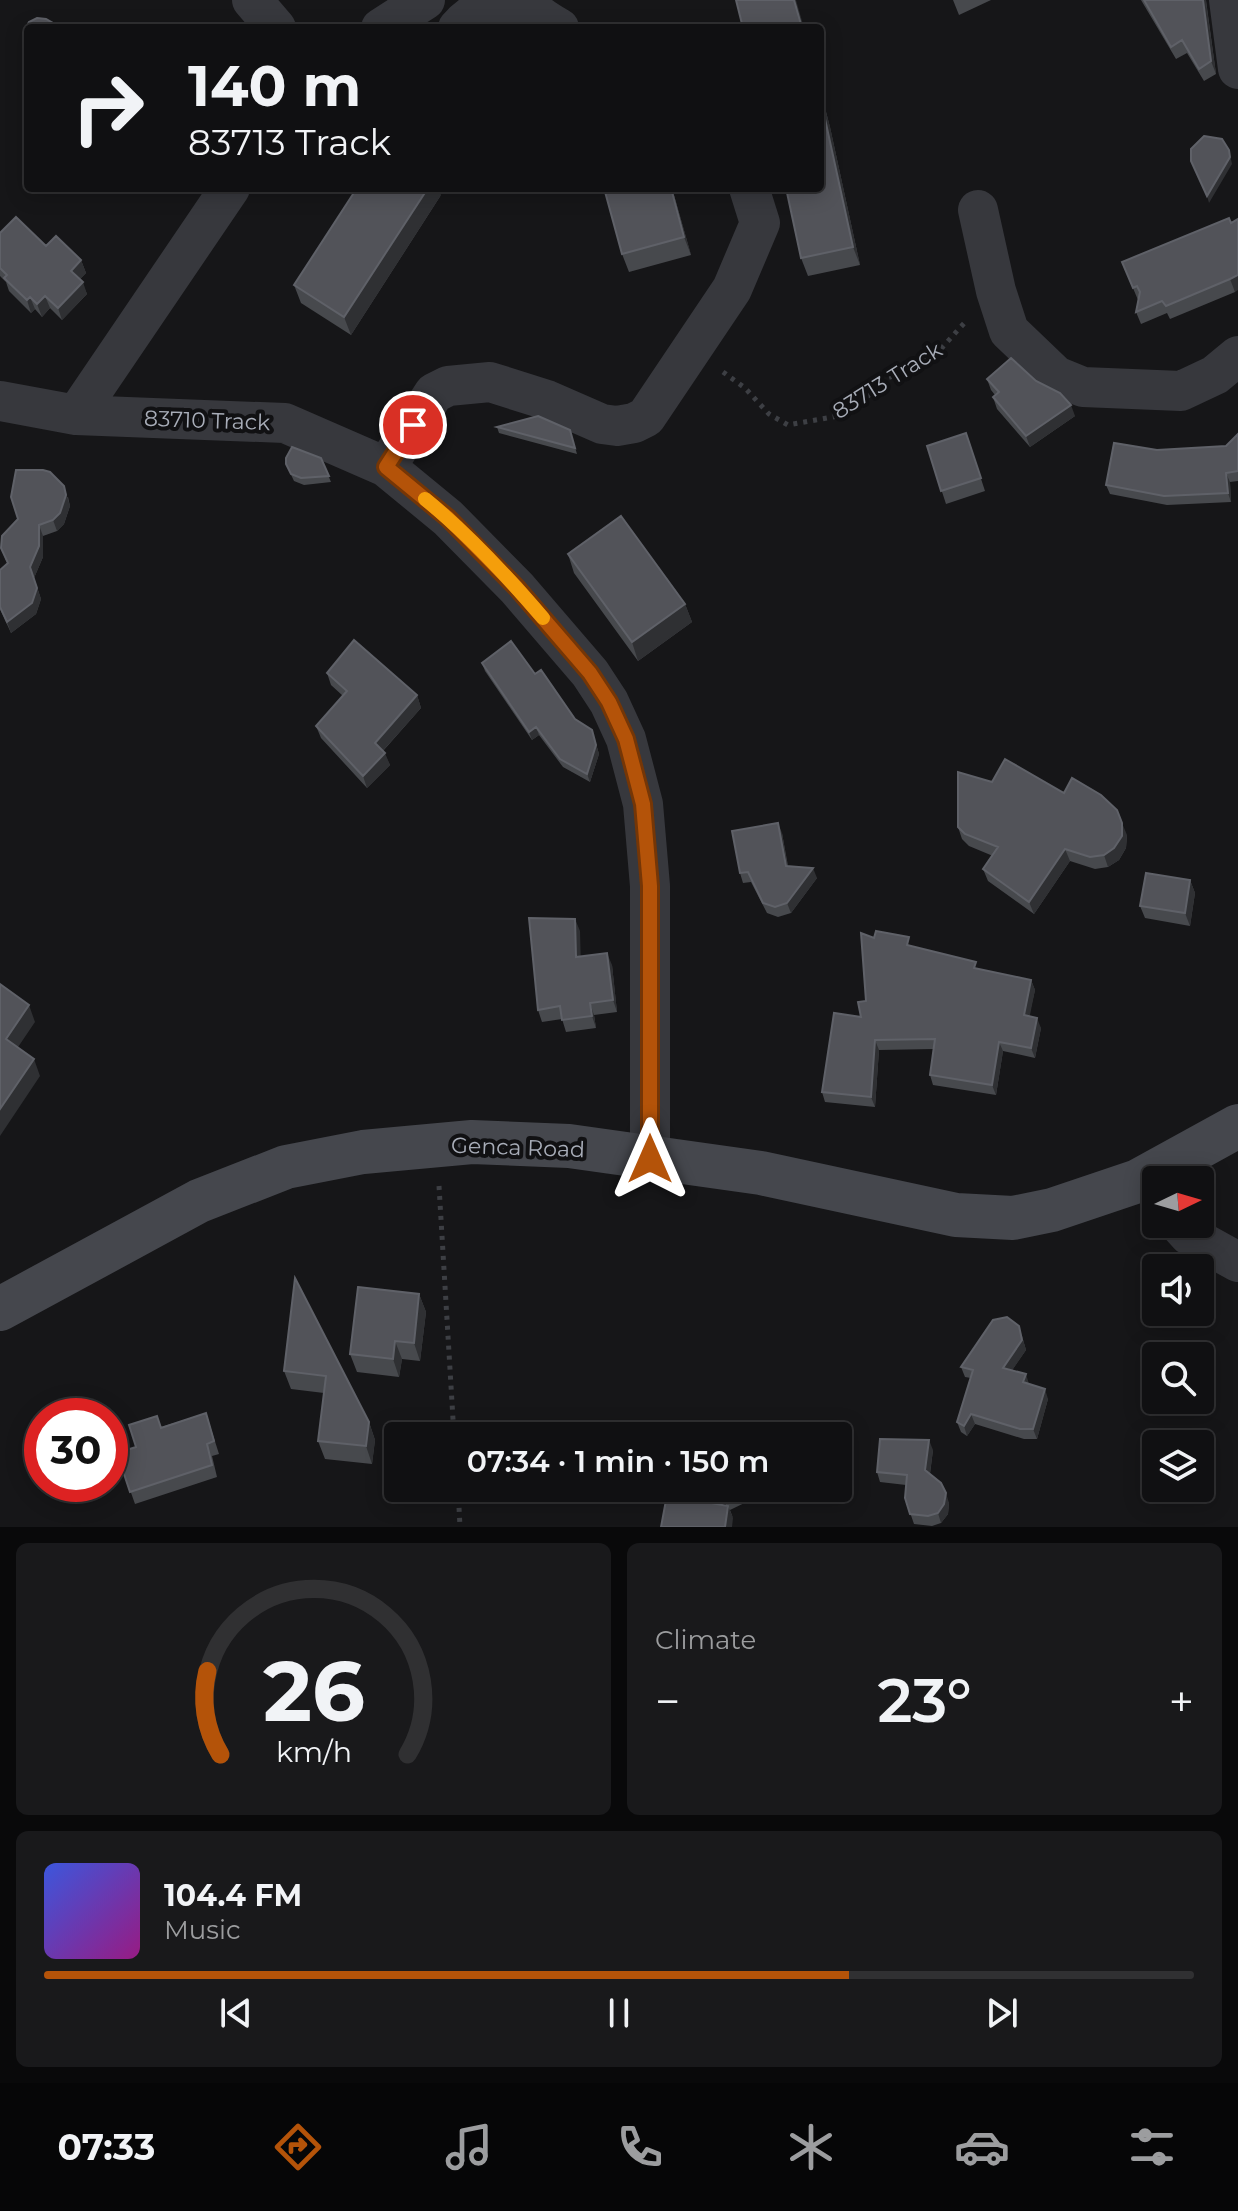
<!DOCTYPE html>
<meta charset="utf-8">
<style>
body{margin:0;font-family:Montserrat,sans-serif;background:#19191b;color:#f1f3f6;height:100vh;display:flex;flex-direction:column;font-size:30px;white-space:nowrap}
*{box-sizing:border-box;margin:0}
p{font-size:26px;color:#9c9d9f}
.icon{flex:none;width:44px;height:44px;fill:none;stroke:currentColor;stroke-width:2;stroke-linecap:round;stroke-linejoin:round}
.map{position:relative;height:1527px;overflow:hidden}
.drawer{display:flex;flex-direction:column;gap:16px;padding:16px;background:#09090a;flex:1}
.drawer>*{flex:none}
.banner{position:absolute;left:24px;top:24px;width:800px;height:168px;border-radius:8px;box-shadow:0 4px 20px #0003,0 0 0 2px #303032;background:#101012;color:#f1f3f6;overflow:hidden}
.needle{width:52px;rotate:85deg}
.buttons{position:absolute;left:1142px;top:1166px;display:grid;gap:16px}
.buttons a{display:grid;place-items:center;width:72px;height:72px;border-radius:8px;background:#101012;box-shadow:0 4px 20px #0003,0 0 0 2px #303032;font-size:40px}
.speed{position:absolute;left:24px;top:1398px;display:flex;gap:16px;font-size:40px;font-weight:700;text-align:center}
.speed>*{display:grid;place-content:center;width:104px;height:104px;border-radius:50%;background:#101012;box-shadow:0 4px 20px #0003,0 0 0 2px #303032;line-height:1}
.speed .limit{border:12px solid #d22;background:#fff;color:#111}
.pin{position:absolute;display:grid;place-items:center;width:68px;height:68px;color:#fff;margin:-34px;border:4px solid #fff;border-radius:50%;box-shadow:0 2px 8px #0007}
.me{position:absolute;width:88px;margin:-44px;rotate:0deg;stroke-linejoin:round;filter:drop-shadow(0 0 6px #0008)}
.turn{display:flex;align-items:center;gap:28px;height:168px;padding:0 32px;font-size:36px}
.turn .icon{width:104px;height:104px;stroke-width:2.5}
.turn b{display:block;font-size:56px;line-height:68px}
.big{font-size:60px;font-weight:600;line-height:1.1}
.drawer .tile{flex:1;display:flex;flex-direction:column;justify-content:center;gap:12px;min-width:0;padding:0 28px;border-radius:12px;background:#19191b}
.drawer .dial{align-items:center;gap:0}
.dial svg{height:208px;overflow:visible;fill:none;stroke:#303032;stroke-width:7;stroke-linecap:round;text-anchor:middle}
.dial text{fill:#f1f3f6;stroke:none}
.song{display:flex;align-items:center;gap:24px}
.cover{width:96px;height:96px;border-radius:12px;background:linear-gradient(135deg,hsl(230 70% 55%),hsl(310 70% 35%))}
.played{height:8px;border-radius:4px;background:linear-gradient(90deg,#b45309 70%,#303032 70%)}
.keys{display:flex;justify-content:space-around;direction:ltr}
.heat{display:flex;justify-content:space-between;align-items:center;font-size:44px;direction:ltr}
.drawer .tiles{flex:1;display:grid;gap:16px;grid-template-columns:1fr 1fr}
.tile:last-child{grid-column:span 2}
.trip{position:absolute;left:384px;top:1422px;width:468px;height:80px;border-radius:8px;background:#101012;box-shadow:0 4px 20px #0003,0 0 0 2px #303032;font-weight:600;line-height:80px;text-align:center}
.tab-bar{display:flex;height:128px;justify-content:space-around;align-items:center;background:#060607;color:#9c9d9f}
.tab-bar .icon{width:56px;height:56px}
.tab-bar .current{color:#b45309}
.tab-bar b{font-size:36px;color:#f1f3f6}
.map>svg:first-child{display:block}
</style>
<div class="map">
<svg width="1238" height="1527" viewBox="0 0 1238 1527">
<rect width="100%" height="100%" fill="#161618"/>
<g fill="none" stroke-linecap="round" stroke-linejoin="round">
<path stroke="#3d3f44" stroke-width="5" stroke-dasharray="4 6" stroke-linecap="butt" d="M 723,372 L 745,388 L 769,414 L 788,425 L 838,416 L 868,396 L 884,379 L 908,371 L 939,351 L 967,320
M 439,1186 L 454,1436
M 458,1488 L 460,1527"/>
<path stroke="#37383d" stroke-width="40" d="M 252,0 L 276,28
M 1229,0 L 1238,69
M 381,28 L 425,0
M 458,28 C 472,11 497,0 520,5 C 533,10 546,21 559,28
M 978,210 L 996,291 L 1009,331 L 1056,376 L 1083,387 L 1181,391 L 1215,375 L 1238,356
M 0,401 L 76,415 L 285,423 L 386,467 L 448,518 L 517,588 L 590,673 L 609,702 L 626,739 L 643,804 L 650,886 L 650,1159
M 76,415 L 230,188
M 386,467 L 434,393 L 448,386 L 490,382 L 547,400 L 602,424 L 617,426 L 634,423 L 646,417 L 732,289 L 760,223 L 749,188
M 1179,1224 L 1189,1235 L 1238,1262"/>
<path stroke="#45474d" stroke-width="44" d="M 0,1309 L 199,1201 L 286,1167 L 363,1152 L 472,1142 L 569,1146 L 761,1173 L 956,1215 L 1013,1218 L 1052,1210 L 1138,1181 L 1238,1126"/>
</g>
<path fill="#47494d" d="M 953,0 L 991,0 L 959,15 Z
M 1141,0 L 1206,0 L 1216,74 L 1204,81 L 1187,53 L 1176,59 Z
M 820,89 L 830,127 L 860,265 L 808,276 L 801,258 L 820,188 Z
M 672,188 L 691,255 L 629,272 L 622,254 Z
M 441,195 L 351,335 L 301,303 L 294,285 Z
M 1229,218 L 1235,292 L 1170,319 L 1167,313 L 1141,324 L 1136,312 L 1138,300 L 1122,262 Z
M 0,233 L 46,246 L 81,260 L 86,273 L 80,279 L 87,294 L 62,320 L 50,308 L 42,317 L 35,309 L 31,313 L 9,291 L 6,282 L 0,276 Z
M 987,379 L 1075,416 L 1030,447 L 997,409 L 993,397 L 995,395 L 991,390 Z
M 497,427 L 570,430 L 577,454 L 499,433 Z
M 966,433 L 985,491 L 946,504 L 927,446 Z
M 1238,434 L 1238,481 L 1230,482 L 1231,502 L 1167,505 L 1110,494 L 1106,485 L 1157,450 L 1226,446 Z
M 321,458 L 331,482 L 304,485 L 294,481 L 286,464 Z
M 68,497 L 70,506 L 64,524 L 57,531 L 43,536 L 43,557 L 34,578 L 41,599 L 36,614 L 11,633 L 0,609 L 0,570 L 7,563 L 1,548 L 18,519 Z
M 568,554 L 685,604 L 692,622 L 638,661 L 574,573 Z
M 482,663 L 535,674 L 575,719 L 592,730 L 599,754 L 590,782 L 563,767 L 539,735 L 532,740 L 485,671 Z
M 327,673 L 417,695 L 421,708 L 383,751 L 390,765 L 367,788 L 321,738 L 316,726 L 343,696 L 331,685 Z
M 958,827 L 1127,835 L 1126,848 L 1119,860 L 1108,867 L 1095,869 L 1070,861 L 1034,914 L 988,881 L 983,869 L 993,856 L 969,846 L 962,839 Z
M 782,833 L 788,866 L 817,878 L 791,913 L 778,917 L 767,913 L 751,882 L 743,883 L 740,873 Z
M 1190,880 L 1195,893 L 1190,926 L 1145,918 L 1140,906 Z
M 580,931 L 580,956 L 612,965 L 617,1012 L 594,1015 L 596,1028 L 566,1032 L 562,1019 L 542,1022 L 538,1010 Z
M 874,938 L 912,946 L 978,969 L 1031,980 L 1035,990 L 1029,1016 L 1041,1028 L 1035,1058 L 1003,1051 L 996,1095 L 933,1085 L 930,1075 L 934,1049 L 879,1050 L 875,1107 L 825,1102 L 822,1092 L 861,1017 L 866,1001 Z
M 295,1278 L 369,1422 L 375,1440 L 372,1464 L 325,1459 L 318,1441 L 324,1393 L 291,1389 L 284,1371 Z
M 419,1294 L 426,1312 L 420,1361 L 402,1359 L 399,1377 L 357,1372 L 350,1354 Z
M 1022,1336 L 1026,1350 L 1012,1370 L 1048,1399 L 1037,1439 L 1024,1439 L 975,1424 L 967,1436 L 961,1432 L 957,1422 L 971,1378 L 965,1377 L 961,1367 Z
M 206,1413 L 219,1454 L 212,1456 L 217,1477 L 135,1504 L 117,1453 L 136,1447 L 161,1427 Z
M 933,1450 L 930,1474 L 949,1503 L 948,1514 L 941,1523 L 932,1526 L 914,1524 L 905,1498 L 906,1485 L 880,1482 L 877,1472 Z
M 722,1488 L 768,1488 L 763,1494 L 730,1510 L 733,1518 L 726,1506 Z"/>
<path fill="#2f3033" d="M 794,0 L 796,0 L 804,28 L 802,28 Z
M 1203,0 L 1206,0 L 1206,2 L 1216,74 L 1211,61 Z
M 820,89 L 830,127 L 860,265 L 853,247 L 820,96 Z
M 1229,150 L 1232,164 L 1209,203 L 1207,196 Z
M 428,188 L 439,188 L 441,195 L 351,335 L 344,317 Z
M 671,188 L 672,188 L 691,255 L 684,237 Z
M 81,260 L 86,273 L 76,283 L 71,271 Z
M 1238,275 L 1238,290 L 1235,292 L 1230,279 Z
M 83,282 L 87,294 L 62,320 L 58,308 Z
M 45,296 L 50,308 L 42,317 L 37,304 Z
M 30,297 L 35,309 L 31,313 L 27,300 Z
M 1071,405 L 1075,416 L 1030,447 L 1026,436 Z
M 1226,473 L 1230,482 L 1231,502 L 1228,493 Z
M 64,486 L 70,506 L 64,524 L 57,531 L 53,520 Z
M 39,525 L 43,536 L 43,557 L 34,578 L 41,599 L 36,614 L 11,633 L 7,622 L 30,567 Z
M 685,604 L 692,622 L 638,661 L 632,642 Z
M 417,695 L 421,708 L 379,755 L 375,743 Z
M 536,727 L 539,735 L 532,740 L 529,732 Z
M 592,730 L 599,754 L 590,782 L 587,774 Z
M 385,753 L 390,765 L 367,788 L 363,776 Z
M 778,823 L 782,833 L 789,876 L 786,866 Z
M 1122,823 L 1127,835 L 1126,848 L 1119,860 L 1108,867 L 1104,855 Z
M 1065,849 L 1070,861 L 1034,914 L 1029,902 Z
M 813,868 L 817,878 L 791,913 L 787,903 Z
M 1190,880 L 1195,893 L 1190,926 L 1185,913 Z
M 575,919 L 580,931 L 581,969 L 576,957 Z
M 607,953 L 612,965 L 617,1012 L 613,1000 Z
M 1031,980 L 1035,990 L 1028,1025 L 1024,1015 Z
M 590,1003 L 594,1015 L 596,1028 L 592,1016 Z
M 29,1005 L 35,1022 L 12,1056 L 6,1039 Z
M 1037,1018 L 1041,1028 L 1035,1058 L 1031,1048 Z
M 875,1040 L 879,1050 L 875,1107 L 871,1097 Z
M 999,1042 L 1003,1051 L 996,1095 L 992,1085 Z
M 34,1059 L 40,1076 L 0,1136 L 0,1109 Z
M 419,1294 L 426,1312 L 420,1361 L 414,1343 Z
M 1019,1326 L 1026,1350 L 1007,1378 L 1003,1368 Z
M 395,1341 L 402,1359 L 399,1377 L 393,1359 Z
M 1026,1374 L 1029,1384 L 1026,1392 L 1023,1382 Z
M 1045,1389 L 1048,1399 L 1037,1439 L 1033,1429 Z
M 971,1414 L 975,1424 L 967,1436 L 964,1426 Z
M 369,1422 L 375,1440 L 372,1464 L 366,1446 Z
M 929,1440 L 933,1450 L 929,1480 L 925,1470 Z
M 760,1488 L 768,1488 L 763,1494 Z
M 946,1493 L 949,1503 L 948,1514 L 941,1523 L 938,1513 Z
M 728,1506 L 733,1518 L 732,1527 L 725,1527 Z"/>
<path fill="#525359" stroke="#5f6168" stroke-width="2" d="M 736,0 L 794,0 L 802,28 L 743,28 Z
M 1144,0 L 1203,0 L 1211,61 L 1199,69 L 1182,40 L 1171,47 Z
M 37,18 L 46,19 L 53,23 L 56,28 L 28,28 L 28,43 L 25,30 L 29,22 Z
M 820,96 L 853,247 L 801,258 L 786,188 L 820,188 Z
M 1204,136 L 1222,139 L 1229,150 L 1230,157 L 1207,196 L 1191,161 L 1191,149 Z
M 357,188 L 428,188 L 344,317 L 294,285 Z
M 604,188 L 671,188 L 684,237 L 622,254 Z
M 16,217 L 46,246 L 56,236 L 81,260 L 71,271 L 83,282 L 58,308 L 45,296 L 37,304 L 30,297 L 27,300 L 4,278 L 7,275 L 0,268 L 0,233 Z
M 1229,218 L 1231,223 L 1238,219 L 1238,275 L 1230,279 L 1166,306 L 1162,301 L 1136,312 L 1140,292 L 1137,286 L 1133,288 L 1122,262 Z
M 1011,358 L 1036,381 L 1060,393 L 1071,405 L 1026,436 L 993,397 L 999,392 L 987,379 Z
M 538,416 L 570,430 L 575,448 L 497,427 Z
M 966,433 L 981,478 L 941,491 L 927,446 Z
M 1238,434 L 1238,471 L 1226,473 L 1228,493 L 1164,496 L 1106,485 L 1114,443 L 1157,450 L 1226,446 Z
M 292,447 L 321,458 L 329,476 L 301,478 L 291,474 L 286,464 L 286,458 Z
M 16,470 L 43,470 L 50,472 L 64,486 L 66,495 L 60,513 L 53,520 L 39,525 L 39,546 L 30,567 L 37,588 L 32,603 L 7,622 L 0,607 L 0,570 L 8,563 L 1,548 L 2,536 L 18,519 L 11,497 Z
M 621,516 L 685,604 L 632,642 L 568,554 Z
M 354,640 L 417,695 L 375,743 L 385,753 L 363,776 L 316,726 L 347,691 L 327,673 Z
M 511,641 L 535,674 L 541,670 L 575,719 L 592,730 L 596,745 L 587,774 L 560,759 L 536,727 L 529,732 L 482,663 Z
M 1005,759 L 1064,793 L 1072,778 L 1101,795 L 1117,810 L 1122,823 L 1122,836 L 1114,848 L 1104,855 L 1090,857 L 1065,849 L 1029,902 L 983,869 L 998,847 L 965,834 L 958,827 L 958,772 L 992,782 Z
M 778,823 L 786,866 L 813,868 L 787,903 L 775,907 L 763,903 L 748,872 L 740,873 L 732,831 Z
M 1146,873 L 1190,880 L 1185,913 L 1140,906 Z
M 529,918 L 575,919 L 576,957 L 607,953 L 613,1000 L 590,1003 L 592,1016 L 562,1020 L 560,1006 L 538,1010 Z
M 876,931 L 909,937 L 907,945 L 976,962 L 974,968 L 1031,980 L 1024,1015 L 1037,1018 L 1031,1048 L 999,1042 L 992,1085 L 930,1075 L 935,1039 L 875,1040 L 871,1097 L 822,1092 L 834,1013 L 861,1017 L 858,1002 L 866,1001 L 861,933 L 874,938 Z
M 0,984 L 29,1005 L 6,1039 L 34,1059 L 0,1109 Z
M 295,1278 L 369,1422 L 366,1446 L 318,1441 L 326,1376 L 284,1371 Z
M 358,1287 L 419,1294 L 414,1343 L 395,1341 L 393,1359 L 350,1354 Z
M 1007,1317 L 1019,1326 L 1022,1340 L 1003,1368 L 1026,1374 L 1023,1382 L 1045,1389 L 1033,1429 L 1020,1429 L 971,1414 L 964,1426 L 957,1422 L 973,1370 L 961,1367 L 993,1320 Z
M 206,1413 L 214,1441 L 207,1444 L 212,1465 L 130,1492 L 117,1453 L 136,1447 L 129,1425 L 157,1416 L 161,1428 Z
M 880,1439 L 929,1440 L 925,1470 L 941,1483 L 946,1493 L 944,1504 L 938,1513 L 928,1516 L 910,1514 L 905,1498 L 907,1475 L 877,1472 Z
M 722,1488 L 746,1488 L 724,1499 Z
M 667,1495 L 728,1506 L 725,1527 L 661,1527 Z"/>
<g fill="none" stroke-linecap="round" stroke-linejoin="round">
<g stroke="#753606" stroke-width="20">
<path id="route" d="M 413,425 L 386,467 L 448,518 L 517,588 L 590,673 L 609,702 L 626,739 L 643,804 L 650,886 L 650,1159"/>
</g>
<use href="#route" stroke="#b45309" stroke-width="14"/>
<path stroke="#f59e0b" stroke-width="14" d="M 425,499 C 468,534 507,576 543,618"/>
</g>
<g text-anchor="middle" stroke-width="8" stroke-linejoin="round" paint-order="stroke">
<g font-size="22" fill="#a8adb8" stroke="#111113">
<text transform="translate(887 380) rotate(-32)" y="8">83713 Track</text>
<text transform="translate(207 420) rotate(2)" y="8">83710 Track</text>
<text transform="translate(518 1147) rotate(2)" y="8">Genca Road</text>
</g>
</g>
</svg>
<div class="buttons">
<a><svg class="needle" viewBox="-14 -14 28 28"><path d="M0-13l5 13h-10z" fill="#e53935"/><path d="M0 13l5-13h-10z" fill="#9c9d9f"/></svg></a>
<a><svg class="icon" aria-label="sound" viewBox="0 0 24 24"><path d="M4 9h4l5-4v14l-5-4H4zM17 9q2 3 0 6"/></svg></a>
<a><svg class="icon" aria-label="search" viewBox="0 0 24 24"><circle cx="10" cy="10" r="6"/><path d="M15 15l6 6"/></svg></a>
<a><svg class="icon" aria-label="layers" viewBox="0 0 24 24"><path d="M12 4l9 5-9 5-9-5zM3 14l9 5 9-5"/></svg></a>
</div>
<div class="speed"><div class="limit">30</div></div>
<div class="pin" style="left:413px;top:425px;background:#d93025"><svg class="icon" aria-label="arrive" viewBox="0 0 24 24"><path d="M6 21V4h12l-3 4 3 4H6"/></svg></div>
<svg class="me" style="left:650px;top:1159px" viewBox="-20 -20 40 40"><path d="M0-17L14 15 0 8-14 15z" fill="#b45309" stroke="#fff" stroke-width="4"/></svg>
<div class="trip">07:34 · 1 min · 150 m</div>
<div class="banner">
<div class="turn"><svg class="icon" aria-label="right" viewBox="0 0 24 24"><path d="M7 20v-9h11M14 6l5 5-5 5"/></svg><div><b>140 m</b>83713 Track</div></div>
</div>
</div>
<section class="drawer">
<div class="tiles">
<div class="tile dial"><svg viewBox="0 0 100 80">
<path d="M14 69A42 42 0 1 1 86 69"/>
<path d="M14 69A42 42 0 0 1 9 37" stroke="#b45309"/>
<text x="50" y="56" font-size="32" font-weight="700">26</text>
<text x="50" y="72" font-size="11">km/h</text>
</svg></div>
<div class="tile"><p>Climate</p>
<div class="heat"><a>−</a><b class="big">23°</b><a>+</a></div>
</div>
<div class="tile">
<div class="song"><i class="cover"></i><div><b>104.4 FM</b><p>Music</p></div></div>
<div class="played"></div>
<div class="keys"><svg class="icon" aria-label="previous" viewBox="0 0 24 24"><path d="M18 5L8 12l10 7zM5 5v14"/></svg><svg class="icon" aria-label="pause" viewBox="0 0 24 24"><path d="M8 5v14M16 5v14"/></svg><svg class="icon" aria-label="next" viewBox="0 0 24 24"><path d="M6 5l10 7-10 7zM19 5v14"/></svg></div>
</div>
</div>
</section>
<nav class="tab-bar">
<b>07:33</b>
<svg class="icon current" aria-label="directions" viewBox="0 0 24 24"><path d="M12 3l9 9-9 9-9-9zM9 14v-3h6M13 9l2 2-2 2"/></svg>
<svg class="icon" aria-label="music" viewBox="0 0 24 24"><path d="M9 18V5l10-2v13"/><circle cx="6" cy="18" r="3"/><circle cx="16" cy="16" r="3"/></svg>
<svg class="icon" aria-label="phone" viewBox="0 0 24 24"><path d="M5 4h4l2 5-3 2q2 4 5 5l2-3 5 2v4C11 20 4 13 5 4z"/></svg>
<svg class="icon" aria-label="climate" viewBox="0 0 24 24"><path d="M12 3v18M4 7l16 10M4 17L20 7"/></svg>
<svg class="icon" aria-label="car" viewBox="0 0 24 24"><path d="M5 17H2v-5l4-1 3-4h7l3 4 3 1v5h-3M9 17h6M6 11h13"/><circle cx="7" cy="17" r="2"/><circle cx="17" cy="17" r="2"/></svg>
<svg class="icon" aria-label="filters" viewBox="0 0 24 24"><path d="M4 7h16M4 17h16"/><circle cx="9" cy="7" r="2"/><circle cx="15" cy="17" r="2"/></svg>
</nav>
